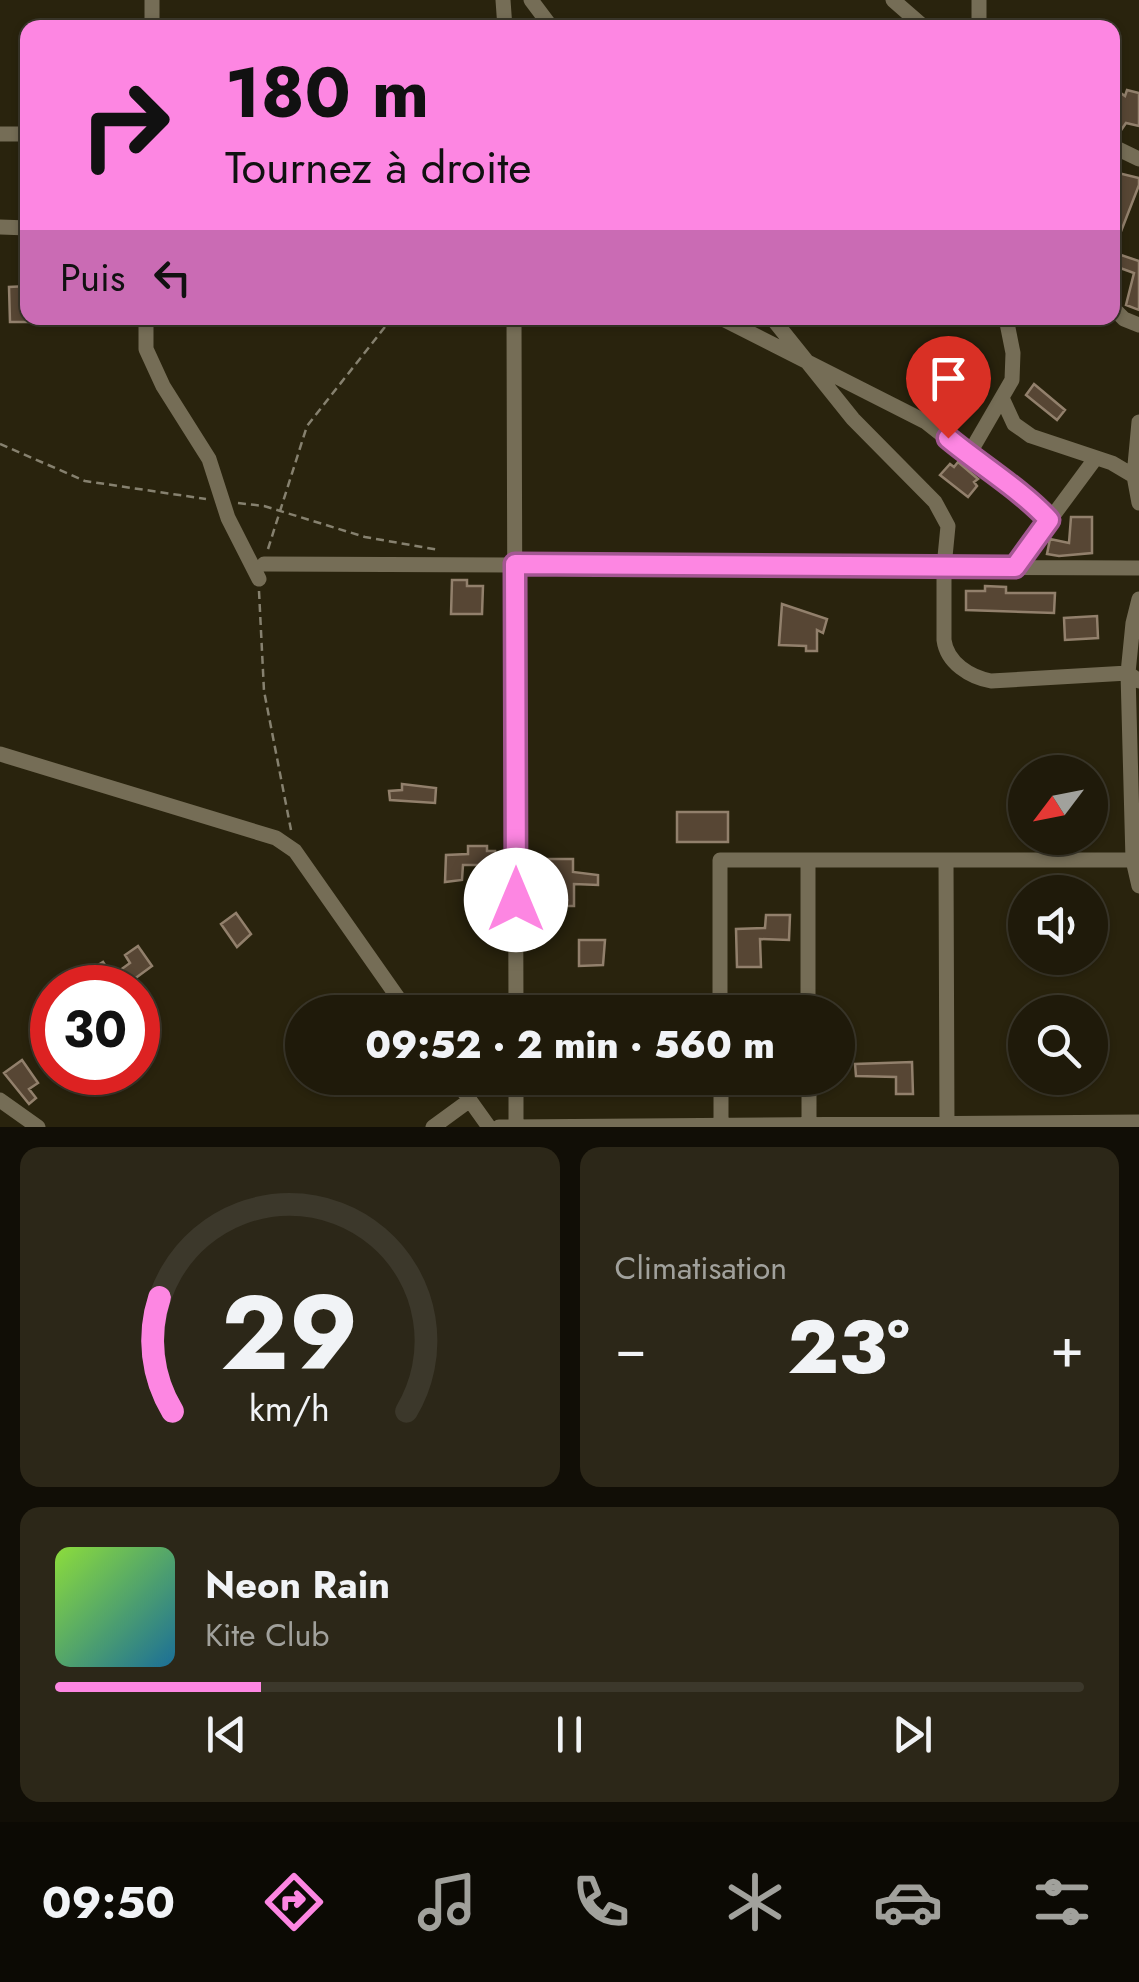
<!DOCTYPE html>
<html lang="fr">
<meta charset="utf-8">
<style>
body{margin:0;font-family:Jost,sans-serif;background:#2c2718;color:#f1f3f6;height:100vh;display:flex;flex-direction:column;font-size:38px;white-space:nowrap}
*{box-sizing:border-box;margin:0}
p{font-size:32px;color:#a1a19c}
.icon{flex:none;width:55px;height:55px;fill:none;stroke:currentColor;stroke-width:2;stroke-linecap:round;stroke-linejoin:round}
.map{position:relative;height:1127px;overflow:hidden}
.drawer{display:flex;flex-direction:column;gap:20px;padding:20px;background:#110e06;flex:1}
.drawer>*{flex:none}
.top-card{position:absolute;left:20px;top:20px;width:1100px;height:305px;border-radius:20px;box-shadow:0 2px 8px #0004,0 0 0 2px #3c382b;background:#fd86e2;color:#111;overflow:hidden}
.needle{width:65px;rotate:238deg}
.fabs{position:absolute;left:1008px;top:755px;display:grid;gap:20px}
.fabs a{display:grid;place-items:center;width:100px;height:100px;border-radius:50%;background:#1f1a0a;box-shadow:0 2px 8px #0004,0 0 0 2px #3c382b;font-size:50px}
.speed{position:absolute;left:30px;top:965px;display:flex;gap:20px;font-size:50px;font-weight:700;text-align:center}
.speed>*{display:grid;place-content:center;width:130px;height:130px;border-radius:50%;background:#1f1a0a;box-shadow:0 2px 8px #0004,0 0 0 2px #3c382b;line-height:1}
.speed .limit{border:15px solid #d22;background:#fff;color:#111}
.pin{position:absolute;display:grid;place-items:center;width:85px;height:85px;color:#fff;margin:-102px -42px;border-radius:50% 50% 50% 0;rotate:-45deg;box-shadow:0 0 10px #0007}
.pin .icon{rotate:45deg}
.me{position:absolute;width:110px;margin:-55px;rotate:0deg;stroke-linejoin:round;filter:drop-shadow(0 0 8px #0008)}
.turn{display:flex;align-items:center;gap:35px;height:210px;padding:0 40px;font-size:45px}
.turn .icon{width:130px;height:130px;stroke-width:2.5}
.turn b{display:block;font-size:70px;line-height:85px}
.then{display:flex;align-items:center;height:95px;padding:0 40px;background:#0003;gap:20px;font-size:38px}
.big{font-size:75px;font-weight:800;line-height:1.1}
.drawer .card{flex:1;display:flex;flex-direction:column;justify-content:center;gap:15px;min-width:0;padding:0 35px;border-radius:20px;background:#2c2718}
.drawer .dial{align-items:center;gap:0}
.dial svg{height:260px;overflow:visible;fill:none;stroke:#3c382b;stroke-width:7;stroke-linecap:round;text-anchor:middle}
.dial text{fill:#f1f3f6;stroke:none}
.song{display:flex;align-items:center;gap:30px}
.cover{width:120px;height:120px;border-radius:15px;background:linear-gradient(135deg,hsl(90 70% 55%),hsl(200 70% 35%))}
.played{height:10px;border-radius:5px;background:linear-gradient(90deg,#fd86e2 20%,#3c382b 20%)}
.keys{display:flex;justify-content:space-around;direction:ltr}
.heat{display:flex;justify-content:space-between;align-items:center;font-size:55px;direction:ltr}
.drawer .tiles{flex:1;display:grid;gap:20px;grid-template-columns:1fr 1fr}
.card:last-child{grid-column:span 2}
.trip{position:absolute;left:285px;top:995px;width:570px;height:100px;border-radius:50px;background:#1f1a0a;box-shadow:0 2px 8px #0004,0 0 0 2px #3c382b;font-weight:800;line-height:100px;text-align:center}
.tabs{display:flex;height:160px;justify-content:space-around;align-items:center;background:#0c0a04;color:#a1a19c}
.tabs .icon{width:70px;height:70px}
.tabs .current{color:#fd86e2}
.tabs b{font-size:45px;color:#f1f3f6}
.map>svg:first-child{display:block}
</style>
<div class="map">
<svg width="1139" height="1127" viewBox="0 0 1139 1127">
<rect width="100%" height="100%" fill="#29230d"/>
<path fill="#574634" stroke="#92806c" stroke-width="2.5" d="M 1112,87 L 1125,96 L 1127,90 L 1139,93 L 1139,126 L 1126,123 L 1117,136 L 1112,135 L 1112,116 L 1119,107 L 1112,104 Z
M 1114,172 L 1139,178 L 1139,185 L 1113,252 Z
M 1112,252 L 1139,261 L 1139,310 L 1126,305 L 1134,273 L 1112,265 Z
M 28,286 L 28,322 L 10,322 L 9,287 Z
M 1034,384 L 1065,410 L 1057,420 L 1026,395 Z
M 958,462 L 978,479 L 974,482 L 977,486 L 968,497 L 940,475 L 950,464 L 954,467 Z
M 1071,517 L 1092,517 L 1092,553 L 1059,556 L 1047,554 L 1050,539 L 1069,543 Z
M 452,580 L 467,580 L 467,586 L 483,586 L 482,614 L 451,614 Z
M 985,586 L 1006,587 L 1006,593 L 1055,593 L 1054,613 L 966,610 L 966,591 L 985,591 Z
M 782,604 L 827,619 L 823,633 L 817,630 L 817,651 L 806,651 L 806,646 L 779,645 Z
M 1097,616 L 1098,638 L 1065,640 L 1064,618 Z
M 402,784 L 436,788 L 435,803 L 390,800 L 389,791 L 402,790 Z
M 677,812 L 728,812 L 728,842 L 677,842 Z
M 468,846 L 487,846 L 487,851 L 495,851 L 495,865 L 463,865 L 462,880 L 445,882 L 446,855 L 468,854 Z
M 547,859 L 573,859 L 573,872 L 598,875 L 598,885 L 574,884 L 574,906 L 548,906 L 548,901 L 542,901 L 542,885 L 548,885 Z
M 236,913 L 251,934 L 237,947 L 221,924 Z
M 766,915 L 790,915 L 789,940 L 760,939 L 761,967 L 737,967 L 736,929 L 765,928 Z
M 579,940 L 605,940 L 603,965 L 579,966 Z
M 138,946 L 152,966 L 122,988 L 108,988 L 93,968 L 103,962 L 112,976 L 130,963 L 125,955 Z
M 22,1060 L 38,1083 L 29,1089 L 36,1098 L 29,1104 L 4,1073 Z
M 912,1062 L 913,1094 L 896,1094 L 896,1077 L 856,1076 L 855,1064 Z"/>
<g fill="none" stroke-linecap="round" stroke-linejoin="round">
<path stroke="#86816f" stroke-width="2.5" stroke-dasharray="8 5" stroke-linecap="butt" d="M 0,444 L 85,481 L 206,499
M 238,503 L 264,506 L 365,537 L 439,550
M 268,549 L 307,426 L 392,318
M 259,591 L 264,691 L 291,830"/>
<path stroke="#756d56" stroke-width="15" d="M 503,0 L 505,28
M 531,0 L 552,28
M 893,0 L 925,28
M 152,28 L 152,0
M 979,28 L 979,0
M 0,134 L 28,134
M 1112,146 L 1139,159
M 0,227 L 28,228
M 1112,307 L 1124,319 L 1139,325
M 146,318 L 146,349 L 163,386 L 209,459 L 228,518 L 259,579
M 514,318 L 516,1012
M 721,318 L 926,422 L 1018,495 L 1035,505 L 1049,520
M 772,318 L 853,419 L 935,502 L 948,526 L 944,567 L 944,640 C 947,663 970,677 991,681 L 1128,673 L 1139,681
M 1002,398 L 1014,424 L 1031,436 L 1112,463 L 1139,479
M 1139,422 L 1134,476 L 1139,503
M 968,456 L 1012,380 L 1013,353 L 1006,318
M 264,564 L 1139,568
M 1015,567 L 1095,459
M 1139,599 L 1133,623 L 1128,673 L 1133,860 L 1139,886
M 0,754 L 276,838 L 295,851 L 408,1012
M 808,860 L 808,1012
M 946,860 L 947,1127
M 720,1012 L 720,860 L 1133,860
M 454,1078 L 489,1127
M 516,1078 L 516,1126
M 721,1078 L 721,1124
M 809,1078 L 809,1124
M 0,1100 L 38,1127
M 433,1127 L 470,1100
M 499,1127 L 1139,1122"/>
</g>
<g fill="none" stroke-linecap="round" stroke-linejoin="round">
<g stroke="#a45793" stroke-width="25">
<path id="route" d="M 516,900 L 515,564 L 1015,567 L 1049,520 C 1023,491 979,464 948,438"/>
</g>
<use href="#route" stroke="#fd86e2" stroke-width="18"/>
</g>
</svg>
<div class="fabs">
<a><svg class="needle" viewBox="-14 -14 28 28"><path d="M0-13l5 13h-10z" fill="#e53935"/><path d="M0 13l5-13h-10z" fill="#a1a19c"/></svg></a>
<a><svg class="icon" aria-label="sound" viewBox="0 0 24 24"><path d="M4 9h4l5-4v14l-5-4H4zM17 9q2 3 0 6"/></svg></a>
<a><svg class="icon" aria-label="search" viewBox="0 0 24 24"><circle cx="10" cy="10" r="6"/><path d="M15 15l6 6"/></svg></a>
</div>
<div class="speed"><div class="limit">30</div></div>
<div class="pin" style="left:948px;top:438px;background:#d93025"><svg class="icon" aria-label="arrive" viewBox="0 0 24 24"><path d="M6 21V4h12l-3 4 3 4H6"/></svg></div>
<svg class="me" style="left:516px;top:900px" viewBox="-20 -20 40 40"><circle r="19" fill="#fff"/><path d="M0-13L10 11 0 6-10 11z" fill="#fd86e2"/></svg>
<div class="trip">09:52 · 2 min · 560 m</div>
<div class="top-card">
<div class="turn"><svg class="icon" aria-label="right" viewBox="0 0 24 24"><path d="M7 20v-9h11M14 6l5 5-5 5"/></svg><div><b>180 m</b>Tournez à droite</div></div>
<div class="then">Puis<svg class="icon" aria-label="left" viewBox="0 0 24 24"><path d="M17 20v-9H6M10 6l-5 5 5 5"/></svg></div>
</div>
</div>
<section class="drawer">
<div class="tiles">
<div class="card dial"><svg viewBox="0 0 100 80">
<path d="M14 69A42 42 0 1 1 86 69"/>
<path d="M14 69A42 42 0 0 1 10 34" stroke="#fd86e2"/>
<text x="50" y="56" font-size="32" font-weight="700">29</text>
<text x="50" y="72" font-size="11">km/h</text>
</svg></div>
<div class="card"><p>Climatisation</p>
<div class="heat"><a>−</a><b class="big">23°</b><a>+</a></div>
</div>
<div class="card">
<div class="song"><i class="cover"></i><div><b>Neon Rain</b><p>Kite Club</p></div></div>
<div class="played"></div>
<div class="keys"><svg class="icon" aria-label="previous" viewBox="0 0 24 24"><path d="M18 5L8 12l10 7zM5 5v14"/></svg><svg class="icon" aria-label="pause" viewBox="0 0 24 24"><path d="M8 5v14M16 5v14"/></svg><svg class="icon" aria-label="next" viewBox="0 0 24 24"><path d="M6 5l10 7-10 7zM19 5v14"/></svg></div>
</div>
</div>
</section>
<nav class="tabs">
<b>09:50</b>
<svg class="icon current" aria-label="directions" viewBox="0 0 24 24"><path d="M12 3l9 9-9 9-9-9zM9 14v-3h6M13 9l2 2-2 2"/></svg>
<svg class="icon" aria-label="music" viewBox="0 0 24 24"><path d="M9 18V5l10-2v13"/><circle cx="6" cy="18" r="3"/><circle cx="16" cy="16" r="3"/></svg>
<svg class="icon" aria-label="phone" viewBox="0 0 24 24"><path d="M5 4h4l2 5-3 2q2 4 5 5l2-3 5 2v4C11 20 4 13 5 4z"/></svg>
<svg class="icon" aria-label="climate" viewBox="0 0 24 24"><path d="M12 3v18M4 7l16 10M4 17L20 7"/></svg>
<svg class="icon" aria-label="car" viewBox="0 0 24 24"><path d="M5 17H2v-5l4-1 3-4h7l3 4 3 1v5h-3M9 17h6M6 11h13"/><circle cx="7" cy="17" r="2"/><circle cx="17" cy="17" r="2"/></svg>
<svg class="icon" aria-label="filters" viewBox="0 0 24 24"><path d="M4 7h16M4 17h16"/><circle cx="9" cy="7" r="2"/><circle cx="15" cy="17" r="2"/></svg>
</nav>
